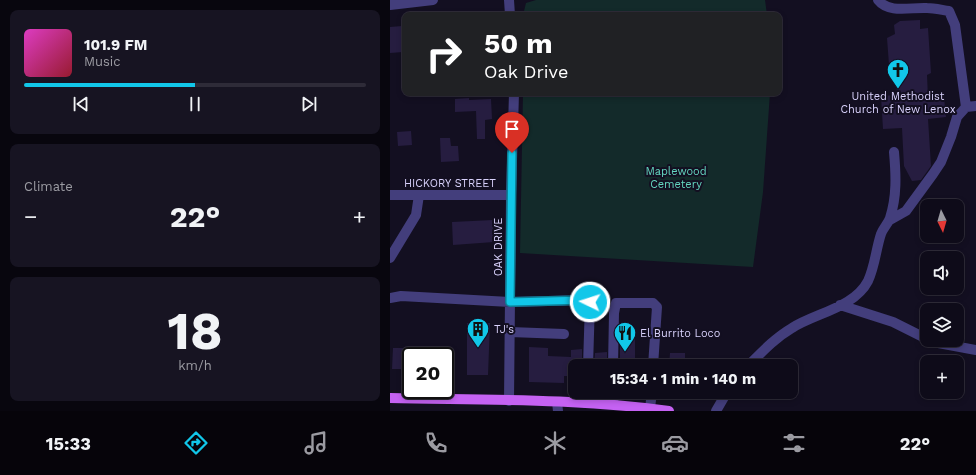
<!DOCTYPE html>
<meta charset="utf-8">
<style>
body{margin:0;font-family:"Work Sans",sans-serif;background:#171422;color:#f1f3f6;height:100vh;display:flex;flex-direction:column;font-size:15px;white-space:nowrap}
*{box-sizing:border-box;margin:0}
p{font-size:13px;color:#9b9ba2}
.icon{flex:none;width:22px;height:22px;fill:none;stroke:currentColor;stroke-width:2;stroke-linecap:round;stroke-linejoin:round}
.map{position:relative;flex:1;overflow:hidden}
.details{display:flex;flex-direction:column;gap:10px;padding:10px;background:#08060e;width:390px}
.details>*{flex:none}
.banner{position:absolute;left:12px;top:12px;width:380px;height:84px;border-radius:8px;box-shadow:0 2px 6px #0003,0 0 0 1px #2e2b38;background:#202124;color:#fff;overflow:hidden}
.needle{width:26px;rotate:175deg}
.fabs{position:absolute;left:530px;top:199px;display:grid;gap:8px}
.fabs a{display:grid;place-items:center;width:44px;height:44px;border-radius:8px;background:#0e0b19;box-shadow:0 2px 6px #0003,0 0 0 1px #2e2b38;font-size:20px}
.speed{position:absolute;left:12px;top:347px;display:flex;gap:8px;font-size:20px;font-weight:700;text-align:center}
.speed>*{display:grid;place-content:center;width:52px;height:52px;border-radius:50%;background:#0e0b19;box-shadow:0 2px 6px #0003,0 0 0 1px #2e2b38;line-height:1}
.speed .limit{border:2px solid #111;border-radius:6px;background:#fff;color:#111}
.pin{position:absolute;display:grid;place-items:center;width:34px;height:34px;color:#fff;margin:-41px -17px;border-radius:50% 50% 50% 0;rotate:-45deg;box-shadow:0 0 4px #0007}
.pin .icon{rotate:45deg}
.me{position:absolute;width:44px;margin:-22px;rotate:274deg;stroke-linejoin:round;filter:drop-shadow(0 0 3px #0008)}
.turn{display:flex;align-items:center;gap:14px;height:84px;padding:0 16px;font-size:18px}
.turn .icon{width:52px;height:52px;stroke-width:2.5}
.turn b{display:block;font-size:28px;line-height:34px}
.big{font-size:30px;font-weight:700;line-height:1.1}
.details .tile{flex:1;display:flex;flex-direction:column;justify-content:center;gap:6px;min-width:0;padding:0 14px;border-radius:8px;background:#171422}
.details .dial{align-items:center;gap:0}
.dial b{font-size:52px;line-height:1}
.song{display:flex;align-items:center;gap:12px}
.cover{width:48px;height:48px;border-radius:6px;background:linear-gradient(135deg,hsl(310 70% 55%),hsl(350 70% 35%))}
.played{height:4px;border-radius:2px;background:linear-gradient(90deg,#11c7e9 50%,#2e2b38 50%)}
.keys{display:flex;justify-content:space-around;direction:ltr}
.heat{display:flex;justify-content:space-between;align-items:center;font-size:22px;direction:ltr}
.trip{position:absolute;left:178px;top:359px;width:230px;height:40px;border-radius:8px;background:#0e0b19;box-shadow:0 2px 6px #0003,0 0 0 1px #2e2b38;font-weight:700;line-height:40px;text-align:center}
.tabs{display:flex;height:64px;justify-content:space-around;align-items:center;background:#06040a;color:#9b9ba2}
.tabs .icon{width:28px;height:28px}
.tabs .active{color:#11c7e9}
.tabs b{font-size:18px;color:#f1f3f6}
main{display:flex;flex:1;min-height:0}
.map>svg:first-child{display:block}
</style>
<main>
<section class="details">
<div class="tile">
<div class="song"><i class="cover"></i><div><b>101.9 FM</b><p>Music</p></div></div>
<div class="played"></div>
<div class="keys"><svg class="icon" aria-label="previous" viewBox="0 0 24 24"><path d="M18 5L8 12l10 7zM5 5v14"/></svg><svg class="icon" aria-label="pause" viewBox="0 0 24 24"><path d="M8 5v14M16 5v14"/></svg><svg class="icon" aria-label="next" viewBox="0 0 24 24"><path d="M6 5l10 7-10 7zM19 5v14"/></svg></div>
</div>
<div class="tile"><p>Climate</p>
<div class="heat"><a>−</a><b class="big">22°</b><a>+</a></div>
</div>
<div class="tile dial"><b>18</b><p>km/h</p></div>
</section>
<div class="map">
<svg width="586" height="411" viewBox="0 0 586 411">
<rect width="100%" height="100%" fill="#130f21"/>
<path fill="#132a2a" d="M 146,0 L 375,0 L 377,15 L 133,15 L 136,3 Z
M 133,93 L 380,93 L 373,192 L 363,267 L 130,253 Z"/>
<path fill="#261d40" d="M 530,20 L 530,29 L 538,28 L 541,73 L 537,75 L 538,98 L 554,97 L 556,117 L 538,119 L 541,166 L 531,180 L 522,181 L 514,166 L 512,128 L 493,129 L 491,96 L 507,95 L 506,77 L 500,78 L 497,38 L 505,34 L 504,25 L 510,21 Z
M 12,26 L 13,52 L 0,53 L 0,27 Z
M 79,98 L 79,100 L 101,99 L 102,119 L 95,120 L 95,139 L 87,139 L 86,111 L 65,112 L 65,99 Z
M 21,131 L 22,145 L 8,146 L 7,132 Z
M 50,138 L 60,138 L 61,146 L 68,146 L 69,161 L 51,162 Z
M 103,220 L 104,242 L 63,245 L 62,222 Z
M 77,323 L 100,323 L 98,375 L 77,375 Z
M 230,335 L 238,335 L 238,339 L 245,339 L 245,366 L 230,366 Z
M 139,347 L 158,348 L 158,356 L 181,357 L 181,350 L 192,349 L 192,366 L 185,366 L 185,376 L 174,376 L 174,383 L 139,382 Z
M 3,348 L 15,348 L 15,369 L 2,369 Z
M 217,352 L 217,366 L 204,366 L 205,353 Z
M 280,353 L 295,353 L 295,366 L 279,366 Z"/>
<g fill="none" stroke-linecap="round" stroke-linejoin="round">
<path stroke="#433e7c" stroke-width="10" d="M 119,0 L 120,15
M 488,0 C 499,14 521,7 537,8 C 544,8 552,10 559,11 L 565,25 L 576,107
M 0,5 L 43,0
M 0,195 L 121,195
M 500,220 L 516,211 L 543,174 L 551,162 L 561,137 L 567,117 L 576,107 L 586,106
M 0,258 L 26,215 L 29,195
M 0,298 L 11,296 L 120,302 L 196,300 L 200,302 L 198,366
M 450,305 L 503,322 L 537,339
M 120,332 L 174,334
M 538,340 L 543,342 L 586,350
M 223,366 L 224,313 L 226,303 L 263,303 L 267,307 L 263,366
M 358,366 C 372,352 385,338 402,328 C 425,313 464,308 478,281 C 485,266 486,249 491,234 C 493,228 498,224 500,218 C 507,196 506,175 504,152
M 119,401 L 121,195 L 124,93
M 167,402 L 168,411
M 196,403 L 197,392
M 223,404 L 224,392
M 260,408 L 262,392
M 326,411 L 337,392"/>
<path stroke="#c562f3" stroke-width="10" d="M 0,398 C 93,400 187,398 279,411"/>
</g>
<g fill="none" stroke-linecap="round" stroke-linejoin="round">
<g stroke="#0b8197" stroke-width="10">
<path id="route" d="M 122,153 L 120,302 L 196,300 L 200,302"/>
</g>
<use href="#route" stroke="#11c7e9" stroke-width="7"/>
</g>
<defs>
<g id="church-pin" transform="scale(1.15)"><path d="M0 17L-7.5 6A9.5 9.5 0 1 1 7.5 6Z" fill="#11c7e9" stroke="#130f21"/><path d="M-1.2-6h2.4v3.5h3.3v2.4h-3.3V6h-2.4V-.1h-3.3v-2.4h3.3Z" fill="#111"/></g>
<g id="building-pin" transform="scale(1.15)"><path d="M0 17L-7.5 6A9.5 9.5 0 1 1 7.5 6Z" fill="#11c7e9" stroke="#130f21"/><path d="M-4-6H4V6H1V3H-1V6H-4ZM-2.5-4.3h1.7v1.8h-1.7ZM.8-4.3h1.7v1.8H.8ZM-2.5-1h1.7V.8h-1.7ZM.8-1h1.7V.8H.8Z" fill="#111"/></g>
<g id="restaurant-pin" transform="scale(1.15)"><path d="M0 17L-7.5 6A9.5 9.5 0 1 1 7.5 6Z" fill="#11c7e9" stroke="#130f21"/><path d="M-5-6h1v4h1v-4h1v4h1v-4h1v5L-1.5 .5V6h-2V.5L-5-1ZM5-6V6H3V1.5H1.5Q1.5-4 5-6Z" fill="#111"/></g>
</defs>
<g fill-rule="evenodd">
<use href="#church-pin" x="508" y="70"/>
<use href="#building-pin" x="88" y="329"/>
<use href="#restaurant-pin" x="235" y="333"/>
</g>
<g text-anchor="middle" stroke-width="4" stroke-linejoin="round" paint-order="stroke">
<g font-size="11" fill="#d9d2fc" stroke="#130f21" text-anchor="start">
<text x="508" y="100" text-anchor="middle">United Methodist<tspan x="508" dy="13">Church of New Lenox</tspan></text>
<text x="104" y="333">TJ's</text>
<text x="250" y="337">El Burrito Loco</text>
</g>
<g font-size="11" fill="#64d6c0" stroke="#130f21">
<text x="286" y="175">Maplewood<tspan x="286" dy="13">Cemetery</tspan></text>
</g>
<g font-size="11" fill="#d9d2fc" stroke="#130f21">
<text x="60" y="187">HICKORY STREET</text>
<text transform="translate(108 247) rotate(-90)" y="4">OAK DRIVE</text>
</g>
</g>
</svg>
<div class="fabs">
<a><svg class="needle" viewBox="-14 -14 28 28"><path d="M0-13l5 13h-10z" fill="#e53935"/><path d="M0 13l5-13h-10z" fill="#9b9ba2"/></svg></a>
<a><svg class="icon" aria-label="sound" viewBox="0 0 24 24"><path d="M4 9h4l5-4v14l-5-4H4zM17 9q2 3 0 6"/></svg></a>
<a><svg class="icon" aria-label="layers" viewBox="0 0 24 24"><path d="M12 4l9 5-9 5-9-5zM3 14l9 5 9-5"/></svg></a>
<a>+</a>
</div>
<div class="speed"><div class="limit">20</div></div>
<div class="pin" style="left:122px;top:153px;background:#d93025"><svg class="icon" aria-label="arrive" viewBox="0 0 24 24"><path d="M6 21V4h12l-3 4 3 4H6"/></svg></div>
<svg class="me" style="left:200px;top:302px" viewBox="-20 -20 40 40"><circle r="17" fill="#11c7e9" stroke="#fff" stroke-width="3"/><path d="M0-11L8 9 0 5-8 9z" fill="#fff"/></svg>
<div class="trip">15:34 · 1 min · 140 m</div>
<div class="banner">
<div class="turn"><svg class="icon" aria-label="right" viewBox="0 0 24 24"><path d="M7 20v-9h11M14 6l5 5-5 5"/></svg><div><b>50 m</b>Oak Drive</div></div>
</div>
</div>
</main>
<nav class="tabs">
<b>15:33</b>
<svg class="icon active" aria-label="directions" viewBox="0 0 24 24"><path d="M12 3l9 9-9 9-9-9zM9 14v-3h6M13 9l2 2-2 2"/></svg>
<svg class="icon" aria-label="music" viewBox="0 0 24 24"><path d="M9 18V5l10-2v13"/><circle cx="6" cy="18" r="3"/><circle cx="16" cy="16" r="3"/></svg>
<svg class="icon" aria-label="phone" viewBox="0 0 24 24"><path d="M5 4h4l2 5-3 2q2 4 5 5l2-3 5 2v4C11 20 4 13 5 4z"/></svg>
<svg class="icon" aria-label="climate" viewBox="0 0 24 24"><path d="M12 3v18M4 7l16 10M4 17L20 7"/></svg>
<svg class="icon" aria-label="car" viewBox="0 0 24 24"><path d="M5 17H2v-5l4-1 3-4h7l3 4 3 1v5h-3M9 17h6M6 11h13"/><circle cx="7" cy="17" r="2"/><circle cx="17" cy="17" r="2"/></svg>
<svg class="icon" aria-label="filters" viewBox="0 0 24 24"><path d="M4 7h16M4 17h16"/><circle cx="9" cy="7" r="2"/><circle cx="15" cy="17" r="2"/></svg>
<b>22°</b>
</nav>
